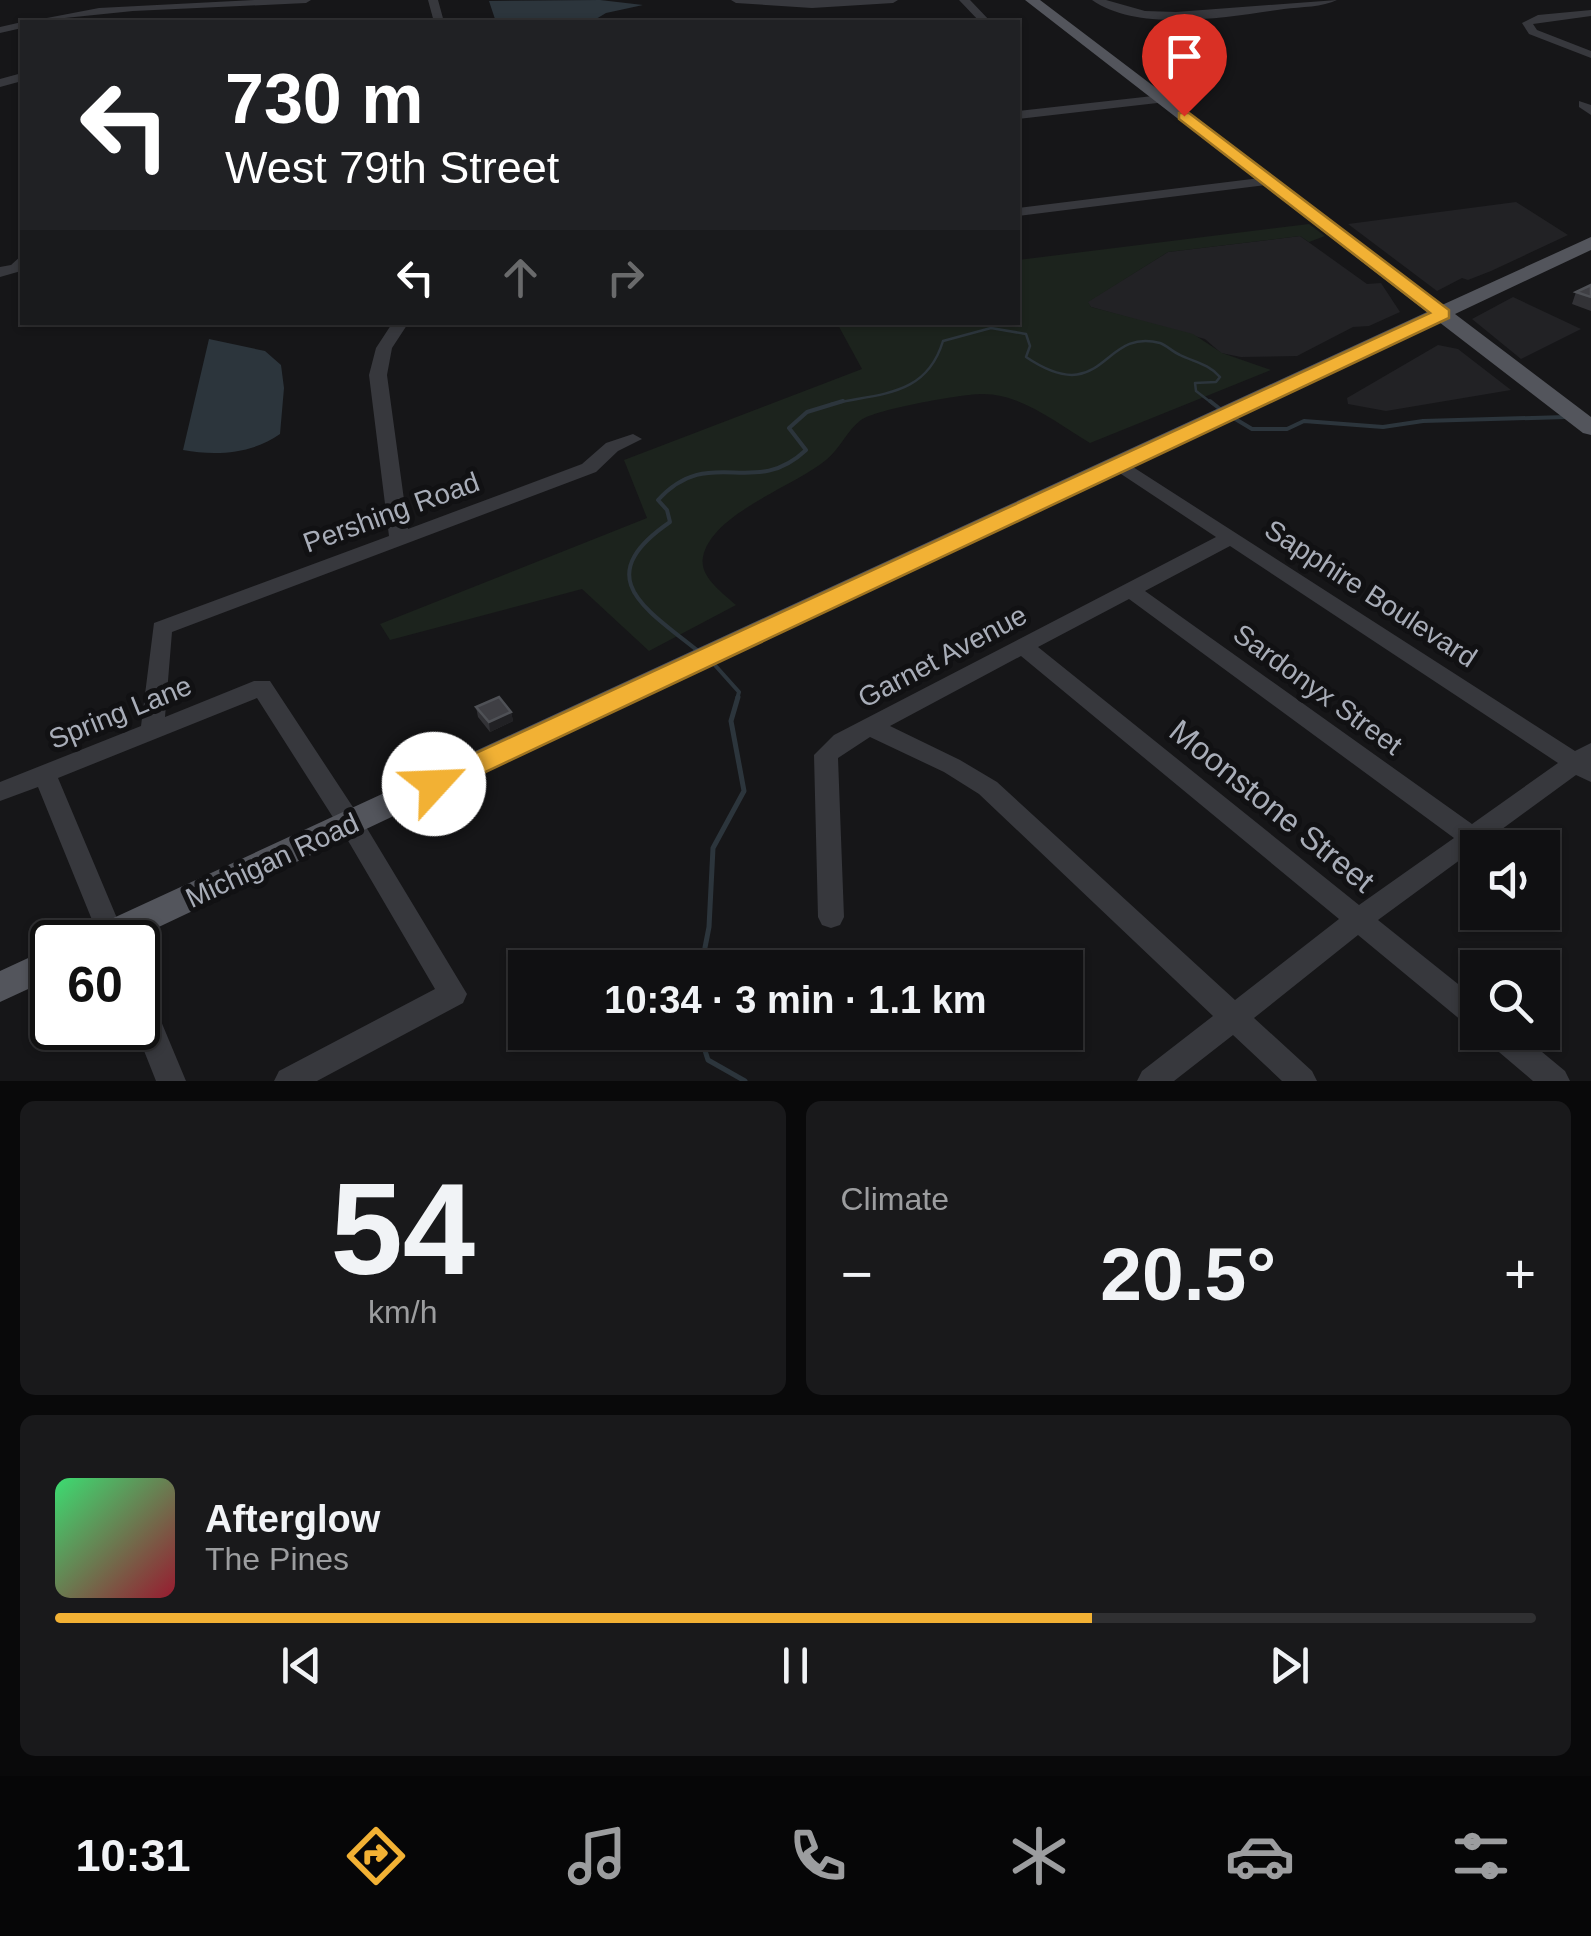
<!DOCTYPE html>
<meta charset="utf-8">
<style>
body{margin:0;font-family:Helvetica,sans-serif;background:#19191b;color:#f1f3f6;height:100vh;display:flex;flex-direction:column;font-size:38px;white-space:nowrap}
*{box-sizing:border-box;margin:0}
p{font-size:32px;color:#9c9d9f}
.icon{flex:none;width:55px;height:55px;fill:none;stroke:currentColor;stroke-width:2;stroke-linecap:round;stroke-linejoin:round}
.map{position:relative;height:1081px;overflow:hidden}
.details{display:flex;flex-direction:column;gap:20px;padding:20px;background:#09090a;flex:1}
.details>*{flex:none}
.hud{position:absolute;left:20px;top:20px;width:1000px;height:305px;border-radius:0px;box-shadow:0 2px 8px #0004,0 0 0 2px #303032;background:#202124;color:#fff;overflow:hidden}
.buttons{position:absolute;left:1460px;top:830px;display:grid;gap:20px}
.buttons a{display:grid;place-items:center;width:100px;height:100px;border-radius:0px;background:#101012;box-shadow:0 2px 8px #0004,0 0 0 2px #303032;font-size:50px}
.speed{position:absolute;left:30px;top:920px;display:flex;gap:20px;font-size:50px;font-weight:700;text-align:center}
.speed>*{display:grid;place-content:center;width:130px;height:130px;border-radius:50%;background:#101012;box-shadow:0 2px 8px #0004,0 0 0 2px #303032;line-height:1}
.speed .limit{border:5px solid #111;border-radius:15px;background:#fff;color:#111}
.pin{position:absolute;display:grid;place-items:center;width:85px;height:85px;color:#fff;margin:-102px -42px;border-radius:50% 50% 50% 0;rotate:-45deg;box-shadow:0 0 10px #0007}
.pin .icon{rotate:45deg}
.me{position:absolute;width:110px;margin:-55px;rotate:65deg;stroke-linejoin:round;filter:drop-shadow(0 0 8px #0008)}
.turn{display:flex;align-items:center;gap:35px;height:210px;padding:0 40px;font-size:45px}
.turn .icon{width:130px;height:130px;stroke-width:2.5}
.turn b{display:block;font-size:70px;line-height:85px}
.lanes{display:flex;align-items:center;height:95px;padding:0 40px;background:#0003;justify-content:center;gap:50px;direction:ltr}
.lanes .off{opacity:.35}
.big{font-size:75px;font-weight:700;line-height:1.1}
.details .tile{flex:1;display:flex;flex-direction:column;justify-content:center;gap:15px;min-width:0;padding:0 35px;border-radius:15px;background:#19191b}
.details .dial{align-items:center;gap:0}
.dial b{font-size:130px;line-height:1}
.song{display:flex;align-items:center;gap:30px}
.cover{width:120px;height:120px;border-radius:15px;background:linear-gradient(135deg,hsl(140 70% 55%),hsl(350 70% 35%))}
.played{height:10px;border-radius:5px;background:linear-gradient(90deg,#f2b134 70%,#303032 70%)}
.keys{display:flex;justify-content:space-around;direction:ltr}
.heat{display:flex;justify-content:space-between;align-items:center;font-size:55px;direction:ltr}
.details .tiles{flex:1;display:grid;gap:20px;grid-template-columns:1fr 1fr}
.tile:last-child{grid-column:span 2}
.trip{position:absolute;left:508px;top:950px;width:575px;height:100px;border-radius:0px;background:#101012;box-shadow:0 2px 8px #0004,0 0 0 2px #303032;font-weight:700;line-height:100px;text-align:center}
.tab-bar{display:flex;height:160px;justify-content:space-around;align-items:center;background:#060607;color:#9c9d9f}
.tab-bar .icon{width:70px;height:70px}
.tab-bar .current{color:#f2b134}
.tab-bar b{font-size:45px;color:#f1f3f6}
.map>svg:first-child{display:block}
</style>
<div class="map">
<svg width="1591" height="1081" viewBox="0 0 1591 1081">
<rect width="100%" height="100%" fill="#161618"/>
<path fill="#222225" d="M 1516,202 L 1568,235 L 1491,271 L 1468,280 L 1462,278 L 1437,291 L 1348,224 Z
M 1300,236 L 1367,284 L 1381,283 L 1400,312 L 1369,326 L 1353,327 L 1297,356 L 1241,357 L 1221,353 L 1205,339 L 1091,307 L 1087,302 L 1168,252 Z
M 1513,297 L 1581,329 L 1521,359 L 1472,319 Z
M 1438,345 L 1458,349 L 1511,390 L 1386,411 L 1348,404 L 1347,398 Z"/>
<path fill="#1c231d" d="M 1309,224 L 1325,236 L 1309,242 L 1300,236 L 1168,252 L 1088,302 L 1091,307 L 1193,334 L 1222,353 L 1271,370 L 1090,443 C 1058,424 1019,392 980,394 C 958,395 877,409 861,420 C 847,430 840,449 826,460 C 795,486 712,513 703,557 C 699,577 723,593 736,605 L 649,651 L 582,589 L 390,640 L 380,624 L 647,518 L 624,460 L 862,369 L 837,323 L 1018,322 L 1018,260 Z"/>
<path fill="#2c353c" d="M 600,0 L 643,5 L 606,13 L 591,22 L 496,22 L 489,1 Z
M 209,339 L 265,351 L 281,365 L 284,388 L 280,434 C 252,454 216,456 183,450 Z"/>
<g fill="none" stroke-linecap="round" stroke-linejoin="round">
<path stroke="#2c353c" stroke-width="2.5" d="M 831,404 C 880,393 926,397 943,341 L 991,328 L 1026,334 L 1030,346 L 1026,357 C 1105,410 1101,327 1160,343 C 1166,345 1173,352 1180,355 C 1194,362 1209,364 1220,377 L 1216,382 L 1195,383 L 1196,391 L 1213,404"/>
<path stroke="#2c353c" stroke-width="4" d="M 1210,401 L 1220,409
M 1232,417 L 1252,429 L 1287,429 L 1304,421 L 1383,427 L 1423,421 L 1566,417
M 698,651 C 643,607 590,577 670,522 L 667,510 L 658,500 C 710,443 753,500 806,450 L 789,428 L 807,412 L 843,401
M 713,663 L 739,692 L 737,699"/>
<path stroke="#2c353c" stroke-width="5" d="M 701,968 L 709,927 L 713,848 L 744,791 L 731,721 L 738,697
M 699,1032 L 708,1060 L 745,1081"/>
<path fill="#37383d" fill-rule="evenodd" d="M 254,0 L 311,0 L 306,3 L 133,11 L 26,22 L 99,8 Z
M 428,0 L 438,0 L 444,22 L 434,22 Z
M 731,0 L 898,0 L 893,3 L 812,8 L 736,3 Z
M 959,0 L 970,0 L 991,22 L 980,22 Z
M 1092,0 L 1106,0 L 1145,11 L 1176,12 L 1337,0 C 1323,7 1301,7 1284,9 C 1229,17 1139,33 1092,0 Z
M 1591,10 L 1591,16 L 1533,24 L 1537,30 L 1591,51 L 1591,58 L 1529,34 L 1522,23 L 1538,15 Z
M 22,22 L 25,22 L 22,28 L 0,33 L 0,27 Z
M 22,73 L 22,81 L 0,87 L 0,79 Z
M 1162,95 L 1168,99 L 1166,102 L 1018,119 L 1018,111 Z
M 1579,101 L 1591,105 L 1591,115 L 1579,107 Z
M 1268,177 L 1273,178 L 1273,184 L 1018,216 L 1018,208 Z
M 22,255 L 21,271 L 0,277 L 0,267 L 11,265 Z
M 393,322 L 409,322 L 392,348 L 387,375 L 408,529 L 582,464 L 606,443 L 633,434 L 642,439 L 618,451 L 596,472 L 172,632 L 165,717 L 254,681 L 270,681 L 368,830 L 467,994 L 463,1003 L 317,1081 L 274,1081 L 279,1071 L 435,989 L 350,844 L 257,698 L 58,778 L 127,942 L 101,942 L 38,787 L 0,801 L 0,782 L 141,726 L 154,623 L 389,536 L 369,375 L 376,348 Z
M 1119,458 L 1575,751 L 1591,743 L 1591,782 L 1576,775 L 1378,920 L 1478,1000 L 1478,1029 L 1468,1026 L 1358,935 L 1254,1018 L 1312,1071 L 1317,1081 L 1282,1081 L 1233,1035 L 1174,1081 L 1137,1081 L 1142,1071 L 1213,1016 L 979,794 L 944,772 L 870,737 L 838,758 L 844,917 L 840,925 L 831,928 L 822,925 L 818,917 L 814,755 L 834,735 L 1216,537 L 1112,468 L 1110,464 L 1112,460 ZM 1230,546 L 1558,763 L 1472,824 L 1145,591 ZM 1129,599 L 1454,838 L 1359,905 L 1038,647 ZM 1021,656 L 1339,919 L 1235,1000 L 997,782 L 960,760 L 890,726 Z
M 138,987 L 148,990 L 186,1081 L 156,1081 L 135,1028 Z
M 1482,1032 L 1518,1032 L 1565,1071 L 1570,1081 L 1533,1081 L 1486,1041 Z"/>
<path fill="#53555c" fill-rule="evenodd" d="M 1025,0 L 1040,0 L 1442,305 L 1591,237 L 1591,250 L 1455,314 L 1591,417 L 1591,435 L 1583,433 L 1439,322 L 127,942 L 78,942 L 83,932 L 1427,312 Z
M 52,947 L 52,978 L 0,1002 L 0,971 Z"/>
</g>
<path fill="#323236" d="M 1591,285 L 1591,311 L 1572,304 L 1576,292 Z
M 476,707 L 511,712 L 513,721 L 490,732 L 478,717 Z"/>
<path fill="#212124" d="M 511,712 L 513,721 L 490,732 L 489,722 Z"/>
<path fill="#3f3f44" stroke="#4f5156" stroke-width="2.5" d="M 1591,285 L 1591,297 L 1576,292 Z
M 499,697 L 511,712 L 489,722 L 476,707 Z"/>
<path fill="#f2b134" stroke="#9d7322" stroke-width="2.5" d="M 1179,113 L 1189,113 L 1449,310 L 1449,318 L 443,792 L 434,795 L 424,792 L 420,784 L 424,777 L 1430,313 L 1179,119 Z"/>
<g text-anchor="middle" stroke-width="10" stroke-linejoin="round" paint-order="stroke">
<g font-size="28" fill="#a8adb8" stroke="#111113">
<text transform="translate(391 512) rotate(-20)" y="10">Pershing Road</text>
<text transform="translate(1371 593) rotate(33)" y="10">Sapphire Boulevard</text>
<text transform="translate(942 656) rotate(-28)" y="10">Garnet Avenue</text>
<text transform="translate(1318 689) rotate(36)" y="10">Sardonyx Street</text>
<text transform="translate(120 712) rotate(-22)" y="10">Spring Lane</text>
<text transform="translate(272 860) rotate(-25)" y="10">Michigan Road</text>
</g>
<g font-size="32" fill="#a8adb8" stroke="#111113">
<text transform="translate(1272 806) rotate(39)" y="11">Moonstone Street</text>
</g>
</g>
</svg>
<div class="buttons">
<a><svg class="icon" aria-label="sound" viewBox="0 0 24 24"><path d="M4 9h4l5-4v14l-5-4H4zM17 9q2 3 0 6"/></svg></a>
<a><svg class="icon" aria-label="search" viewBox="0 0 24 24"><circle cx="10" cy="10" r="6"/><path d="M15 15l6 6"/></svg></a>
</div>
<div class="speed"><div class="limit">60</div></div>
<div class="pin" style="left:1184px;top:116px;background:#d93025"><svg class="icon" aria-label="arrive" viewBox="0 0 24 24"><path d="M6 21V4h12l-3 4 3 4H6"/></svg></div>
<svg class="me" style="left:434px;top:784px" viewBox="-20 -20 40 40"><circle r="19" fill="#fff"/><path d="M0-13L10 11 0 6-10 11z" fill="#f2b134"/></svg>
<div class="trip">10:34 · 3 min · 1.1 km</div>
<div class="hud">
<div class="turn"><svg class="icon" aria-label="left" viewBox="0 0 24 24"><path d="M17 20v-9H6M10 6l-5 5 5 5"/></svg><div><b>730 m</b>West 79th Street</div></div>
<div class="lanes"><svg class="icon" aria-label="left" viewBox="0 0 24 24"><path d="M17 20v-9H6M10 6l-5 5 5 5"/></svg><svg class="icon off" aria-label="ahead" viewBox="0 0 24 24"><path d="M12 20V5M6 11l6-6 6 6"/></svg><svg class="icon off" aria-label="right" viewBox="0 0 24 24"><path d="M7 20v-9h11M14 6l5 5-5 5"/></svg></div>
</div>
</div>
<section class="details">
<div class="tiles">
<div class="tile dial"><b>54</b><p>km/h</p></div>
<div class="tile"><p>Climate</p>
<div class="heat"><a>−</a><b class="big">20.5°</b><a>+</a></div>
</div>
<div class="tile">
<div class="song"><i class="cover"></i><div><b>Afterglow</b><p>The Pines</p></div></div>
<div class="played"></div>
<div class="keys"><svg class="icon" aria-label="previous" viewBox="0 0 24 24"><path d="M18 5L8 12l10 7zM5 5v14"/></svg><svg class="icon" aria-label="pause" viewBox="0 0 24 24"><path d="M8 5v14M16 5v14"/></svg><svg class="icon" aria-label="next" viewBox="0 0 24 24"><path d="M6 5l10 7-10 7zM19 5v14"/></svg></div>
</div>
</div>
</section>
<nav class="tab-bar">
<b>10:31</b>
<svg class="icon current" aria-label="directions" viewBox="0 0 24 24"><path d="M12 3l9 9-9 9-9-9zM9 14v-3h6M13 9l2 2-2 2"/></svg>
<svg class="icon" aria-label="music" viewBox="0 0 24 24"><path d="M9 18V5l10-2v13"/><circle cx="6" cy="18" r="3"/><circle cx="16" cy="16" r="3"/></svg>
<svg class="icon" aria-label="phone" viewBox="0 0 24 24"><path d="M5 4h4l2 5-3 2q2 4 5 5l2-3 5 2v4C11 20 4 13 5 4z"/></svg>
<svg class="icon" aria-label="climate" viewBox="0 0 24 24"><path d="M12 3v18M4 7l16 10M4 17L20 7"/></svg>
<svg class="icon" aria-label="car" viewBox="0 0 24 24"><path d="M5 17H2v-5l4-1 3-4h7l3 4 3 1v5h-3M9 17h6M6 11h13"/><circle cx="7" cy="17" r="2"/><circle cx="17" cy="17" r="2"/></svg>
<svg class="icon" aria-label="filters" viewBox="0 0 24 24"><path d="M4 7h16M4 17h16"/><circle cx="9" cy="7" r="2"/><circle cx="15" cy="17" r="2"/></svg>
</nav>
